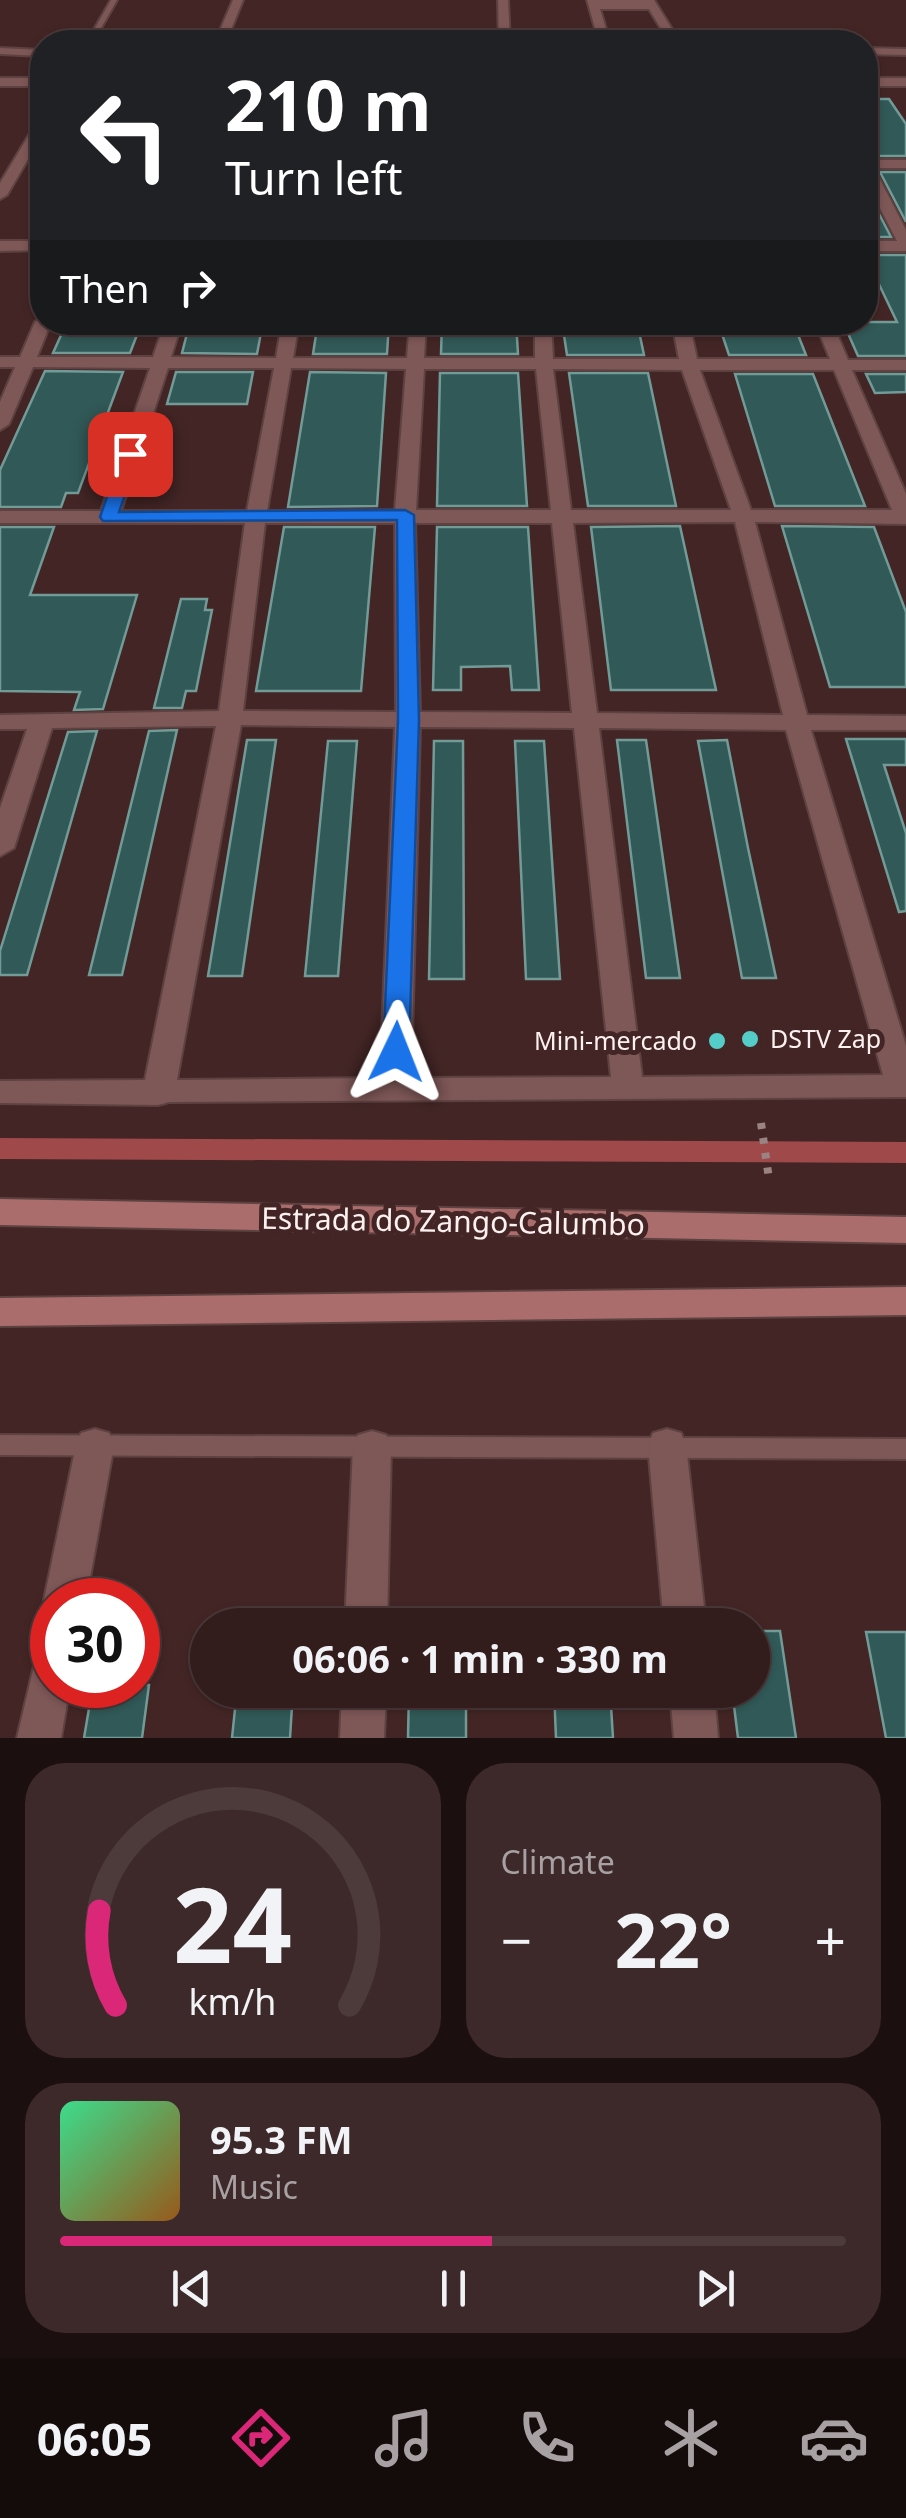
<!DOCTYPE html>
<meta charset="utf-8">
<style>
body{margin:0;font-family:"Noto Sans",sans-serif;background:#3d2929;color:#f1f3f6;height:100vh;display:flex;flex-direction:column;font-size:38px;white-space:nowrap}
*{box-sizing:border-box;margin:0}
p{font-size:32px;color:#a8a1a3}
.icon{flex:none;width:55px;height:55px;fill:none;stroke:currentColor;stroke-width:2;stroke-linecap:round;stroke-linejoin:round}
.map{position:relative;height:1738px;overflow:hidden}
.drawer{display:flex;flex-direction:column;gap:25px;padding:25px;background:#1c0f0f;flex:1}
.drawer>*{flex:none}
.hud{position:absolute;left:30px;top:30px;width:848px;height:305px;border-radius:40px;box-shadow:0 2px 8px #0004,0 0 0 2px #4d3a3b;background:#202124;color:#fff;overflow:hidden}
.speed{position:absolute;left:30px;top:1578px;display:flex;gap:20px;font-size:50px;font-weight:700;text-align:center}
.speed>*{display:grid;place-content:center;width:130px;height:130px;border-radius:50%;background:#321c1c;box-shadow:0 2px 8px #0004,0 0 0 2px #4d3a3b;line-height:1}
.speed .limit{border:15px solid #d22;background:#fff;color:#111}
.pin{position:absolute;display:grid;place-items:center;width:85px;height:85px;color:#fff;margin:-42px;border-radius:20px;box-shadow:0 5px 15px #0006}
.me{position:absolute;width:110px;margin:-55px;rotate:2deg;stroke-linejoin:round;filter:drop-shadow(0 0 8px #0008)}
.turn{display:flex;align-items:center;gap:35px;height:210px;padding:0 30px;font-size:45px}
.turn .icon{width:130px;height:130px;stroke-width:2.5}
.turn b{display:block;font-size:70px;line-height:85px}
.then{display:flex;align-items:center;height:95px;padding:0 30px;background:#0003;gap:20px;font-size:38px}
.big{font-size:75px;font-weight:700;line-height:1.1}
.drawer .widget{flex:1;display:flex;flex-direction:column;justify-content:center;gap:15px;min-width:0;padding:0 35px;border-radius:40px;background:#3d2929}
.drawer .dial{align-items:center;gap:0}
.dial svg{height:260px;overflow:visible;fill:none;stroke:#4d3a3b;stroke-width:7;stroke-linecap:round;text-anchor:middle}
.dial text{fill:#f1f3f6;stroke:none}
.song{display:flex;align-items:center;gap:30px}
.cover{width:120px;height:120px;border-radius:15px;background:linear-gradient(135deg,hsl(150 70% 55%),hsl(30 70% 35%))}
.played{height:10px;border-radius:5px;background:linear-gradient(90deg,#db2777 55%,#4d3a3b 55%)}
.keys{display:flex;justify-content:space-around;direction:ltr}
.heat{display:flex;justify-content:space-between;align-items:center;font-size:55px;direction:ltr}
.drawer .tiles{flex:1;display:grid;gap:25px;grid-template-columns:1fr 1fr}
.widget:last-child{grid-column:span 2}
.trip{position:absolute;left:190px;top:1608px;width:580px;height:100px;border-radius:50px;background:#321c1c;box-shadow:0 2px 8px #0004,0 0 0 2px #4d3a3b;font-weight:700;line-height:100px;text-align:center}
.tabs{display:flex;height:160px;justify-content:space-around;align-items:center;background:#140b0b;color:#a8a1a3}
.tabs .icon{width:70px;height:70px}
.tabs .active{color:#db2777}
.tabs b{font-size:45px;color:#f1f3f6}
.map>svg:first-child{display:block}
</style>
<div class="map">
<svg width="906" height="1738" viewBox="0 0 906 1738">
<rect width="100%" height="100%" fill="#432525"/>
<path fill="#9f494b" d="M 0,1138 L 906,1142 L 906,1163 L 0,1159 Z"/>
<path fill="#315957" stroke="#729b98" stroke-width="2.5" d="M 865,99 L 889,99 L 906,124 L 906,156 L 865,156 Z
M 880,172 L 906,172 L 906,222 Z
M 865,187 L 891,237 L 865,237 Z
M 865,255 L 906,255 L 906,356 L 858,356 L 843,322 L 897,322 Z
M 67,322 L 142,322 L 130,353 L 53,353 Z
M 190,322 L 263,322 L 257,354 L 182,353 Z
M 318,322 L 389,322 L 387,354 L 313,354 Z
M 442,322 L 516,322 L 518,354 L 441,354 Z
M 562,322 L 637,322 L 644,355 L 567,355 Z
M 718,322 L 793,322 L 806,355 L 729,355 Z
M 45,371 L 123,372 L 78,493 L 66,493 L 61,507 L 0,507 L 0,470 Z
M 176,372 L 253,372 L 247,404 L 167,404 Z
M 310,372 L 386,373 L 377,506 L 288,507 Z
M 440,373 L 518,373 L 527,506 L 437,506 Z
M 569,373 L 648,373 L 676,506 L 588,506 Z
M 735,374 L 813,374 L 865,506 L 775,506 Z
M 866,374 L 906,374 L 906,392 L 875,393 Z
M 680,526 L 716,690 L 611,690 L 591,527 Z
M 782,526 L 874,527 L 906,612 L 906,687 L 830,687 Z
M 0,527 L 54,527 L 30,595 L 137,595 L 103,709 L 74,710 L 80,692 L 0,691 Z
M 284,527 L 375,527 L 361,691 L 256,691 Z
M 437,527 L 528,527 L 539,690 L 512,690 L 510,666 L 461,667 L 461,690 L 433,690 Z
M 181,599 L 207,599 L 205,610 L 212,610 L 196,691 L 186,691 L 182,708 L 154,708 Z
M 177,730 L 122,975 L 89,975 L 149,731 Z
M 97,731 L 27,975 L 0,975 L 0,951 L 68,732 Z
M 846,739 L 906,739 L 906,765 L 884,765 L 906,833 L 906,911 L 899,912 Z
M 247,740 L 276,740 L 242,976 L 208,976 Z
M 617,740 L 646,740 L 680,978 L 646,978 Z
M 727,740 L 748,848 L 776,978 L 742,978 L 698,741 Z
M 328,741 L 357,741 L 338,976 L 305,976 Z
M 434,741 L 463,741 L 464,979 L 429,979 Z
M 515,741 L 544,741 L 560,979 L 526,979 Z
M 752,1631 L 780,1631 L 796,1738 L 738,1738 L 732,1690 L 752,1690 Z
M 866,1632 L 906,1632 L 906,1738 L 886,1738 Z
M 93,1685 L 149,1685 L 142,1738 L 84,1738 Z
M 237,1690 L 293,1690 L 290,1738 L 232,1738 Z
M 409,1690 L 466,1690 L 466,1738 L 408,1738 Z
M 554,1690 L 610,1690 L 613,1738 L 556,1738 Z"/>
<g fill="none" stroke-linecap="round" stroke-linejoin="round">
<g stroke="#5d4241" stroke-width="4">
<path id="service" d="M 111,0 L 117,0 L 93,42 L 87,42 Z
M 0,1435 L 906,1439 L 906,1459 L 0,1455 Z"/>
</g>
<g stroke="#5d4241" stroke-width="4">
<path id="minor" d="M 233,0 L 243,0 L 226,42 L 215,42 Z
M 498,0 L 508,0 L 510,42 L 499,42 Z
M 587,0 L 654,0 L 680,42 L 669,42 L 649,9 L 600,9 L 610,42 L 599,42 Z
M 0,78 L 42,78 L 42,86 L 0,86 Z
M 865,78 L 906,78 L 906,86 L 865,86 Z
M 42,121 L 42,135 L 7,195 L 0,199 L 0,183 L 35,125 Z
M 865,160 L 906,160 L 906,168 L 874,168 L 906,230 L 906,251 L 865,251 L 865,241 L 897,241 L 865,179 Z
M 0,241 L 42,241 L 42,250 L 0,251 Z
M 42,317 L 42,322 L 51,322 L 37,357 L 153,357 L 165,322 L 182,322 L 171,357 L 276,358 L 282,322 L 299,322 L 293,358 L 407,358 L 410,322 L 426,322 L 424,358 L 535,358 L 535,322 L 551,322 L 553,359 L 679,359 L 672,322 L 689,322 L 697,359 L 830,359 L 815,322 L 832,322 L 848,360 L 906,360 L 906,370 L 852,370 L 906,494 L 906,524 L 755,522 L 807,715 L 906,716 L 906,730 L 811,730 L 906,1046 L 906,1097 L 169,1102 L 158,1105 L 0,1103 L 0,1081 L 145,1080 L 216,726 L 52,728 L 14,848 L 0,856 L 0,808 L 27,729 L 0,729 L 0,715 L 219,711 L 245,523 L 0,523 L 0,511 L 101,511 L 150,368 L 33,367 L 9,424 L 0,430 L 0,402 L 15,367 L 0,367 L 0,357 L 20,357 L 35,322 ZM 168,368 L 274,368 L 247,511 L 121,511 ZM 291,368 L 406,369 L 395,510 L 267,511 ZM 424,369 L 536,369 L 551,510 L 416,510 ZM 553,369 L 682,370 L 731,510 L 571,510 ZM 700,370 L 834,370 L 892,510 L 751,510 ZM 735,522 L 783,715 L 597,713 L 573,523 ZM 265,523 L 395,523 L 396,712 L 243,711 ZM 415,523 L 552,523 L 572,713 L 420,712 ZM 241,725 L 395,727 L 380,1078 L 177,1080 ZM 420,727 L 574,728 L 611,1077 L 411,1078 ZM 599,728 L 786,730 L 883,1075 L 642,1077 Z
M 95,1429 L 109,1433 L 114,1445 L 86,1600 L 52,1600 L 52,1614 L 44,1600 L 76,1445 L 81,1433 Z
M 667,1429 L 681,1433 L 686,1445 L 706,1625 L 664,1625 L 648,1445 L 653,1433 Z
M 372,1431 L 386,1435 L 391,1447 L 387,1625 L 345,1625 L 353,1447 L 358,1435 Z
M 52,1647 L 52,1685 L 70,1685 L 61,1738 L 17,1738 L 37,1653 Z
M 342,1690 L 386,1690 L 384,1738 L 340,1738 Z
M 670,1690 L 714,1690 L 718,1738 L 674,1738 Z"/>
</g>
<g stroke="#5d4241" stroke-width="4">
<path id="tertiary" d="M 0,48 L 42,50 L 42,56 L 0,54 Z
M 865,48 L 906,49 L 906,55 L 865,54 Z"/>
</g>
<g stroke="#5d4241" stroke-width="4">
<path id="secondary" d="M 0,1199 L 906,1217 L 906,1243 L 0,1225 Z
M 906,1287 L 906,1315 L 0,1326 L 0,1298 Z"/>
</g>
<path stroke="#998483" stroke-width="8" stroke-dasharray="6 9" stroke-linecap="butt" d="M 761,1123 L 769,1179"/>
<use href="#service" fill="#7e5757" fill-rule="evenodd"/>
<use href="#minor" fill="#7e5757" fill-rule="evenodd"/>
<use href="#tertiary" fill="#7e5757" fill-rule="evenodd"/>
<use href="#secondary" fill="#aa6d6c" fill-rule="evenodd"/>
</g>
<path fill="#1a73e8" stroke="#114b97" stroke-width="2.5" d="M 130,449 L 139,454 L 119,512 L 405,510 L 414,515 L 419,720 L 409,1052 L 405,1058 L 387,1058 L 383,1052 L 398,720 L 397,520 L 103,521 L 100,517 L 122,454 Z"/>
<g fill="#54cdc8" stroke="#432525" stroke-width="4">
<circle cx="750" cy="1039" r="10"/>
<circle cx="717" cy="1041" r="10"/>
</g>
<g text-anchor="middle" stroke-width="10" stroke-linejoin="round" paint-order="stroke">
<g font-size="25" fill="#fdf1f0" stroke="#432525" text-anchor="start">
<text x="770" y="1048">DSTV Zap</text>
<text x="697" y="1050" text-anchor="end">Mini-mercado</text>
</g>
<g font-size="30" fill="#fdf1f0" stroke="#432525">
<text transform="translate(453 1222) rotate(1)" y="10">Estrada do Zango-Calumbo</text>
</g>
</g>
</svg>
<div class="speed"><div class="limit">30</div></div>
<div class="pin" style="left:130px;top:454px;background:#d93025"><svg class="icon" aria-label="arrive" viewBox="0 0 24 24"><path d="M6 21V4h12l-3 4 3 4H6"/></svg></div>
<svg class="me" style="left:396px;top:1052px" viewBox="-20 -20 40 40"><path d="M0-17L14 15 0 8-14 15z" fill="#1a73e8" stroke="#fff" stroke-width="4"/></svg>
<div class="trip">06:06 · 1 min · 330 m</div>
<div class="hud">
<div class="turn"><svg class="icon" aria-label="left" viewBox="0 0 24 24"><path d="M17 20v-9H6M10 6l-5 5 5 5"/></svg><div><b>210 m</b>Turn left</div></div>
<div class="then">Then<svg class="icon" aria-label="right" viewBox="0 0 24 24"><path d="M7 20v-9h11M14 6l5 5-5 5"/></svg></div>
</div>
</div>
<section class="drawer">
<div class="tiles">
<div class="widget dial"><svg viewBox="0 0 100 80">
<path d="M14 69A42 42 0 1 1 86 69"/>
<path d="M14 69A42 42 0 0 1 9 40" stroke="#db2777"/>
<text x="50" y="56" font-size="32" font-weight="700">24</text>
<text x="50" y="72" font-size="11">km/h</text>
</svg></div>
<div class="widget"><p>Climate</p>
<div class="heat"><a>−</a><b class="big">22°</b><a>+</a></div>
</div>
<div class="widget">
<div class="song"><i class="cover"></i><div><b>95.3 FM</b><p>Music</p></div></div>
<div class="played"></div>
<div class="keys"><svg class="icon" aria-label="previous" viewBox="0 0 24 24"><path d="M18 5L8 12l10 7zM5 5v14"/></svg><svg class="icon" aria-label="pause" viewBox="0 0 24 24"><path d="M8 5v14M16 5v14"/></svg><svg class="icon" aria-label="next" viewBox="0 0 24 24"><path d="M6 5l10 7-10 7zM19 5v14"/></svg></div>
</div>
</div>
</section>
<nav class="tabs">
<b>06:05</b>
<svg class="icon active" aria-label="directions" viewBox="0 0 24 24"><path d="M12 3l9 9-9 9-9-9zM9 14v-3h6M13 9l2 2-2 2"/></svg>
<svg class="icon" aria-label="music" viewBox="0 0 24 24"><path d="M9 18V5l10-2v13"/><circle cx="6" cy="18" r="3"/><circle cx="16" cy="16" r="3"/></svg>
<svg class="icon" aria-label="phone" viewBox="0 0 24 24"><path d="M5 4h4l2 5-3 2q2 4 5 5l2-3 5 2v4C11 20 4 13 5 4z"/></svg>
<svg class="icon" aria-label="climate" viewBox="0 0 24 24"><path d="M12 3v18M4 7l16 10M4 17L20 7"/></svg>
<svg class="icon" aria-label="car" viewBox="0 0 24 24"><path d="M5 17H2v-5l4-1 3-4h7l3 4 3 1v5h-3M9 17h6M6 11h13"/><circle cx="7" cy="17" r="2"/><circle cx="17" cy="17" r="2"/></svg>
</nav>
